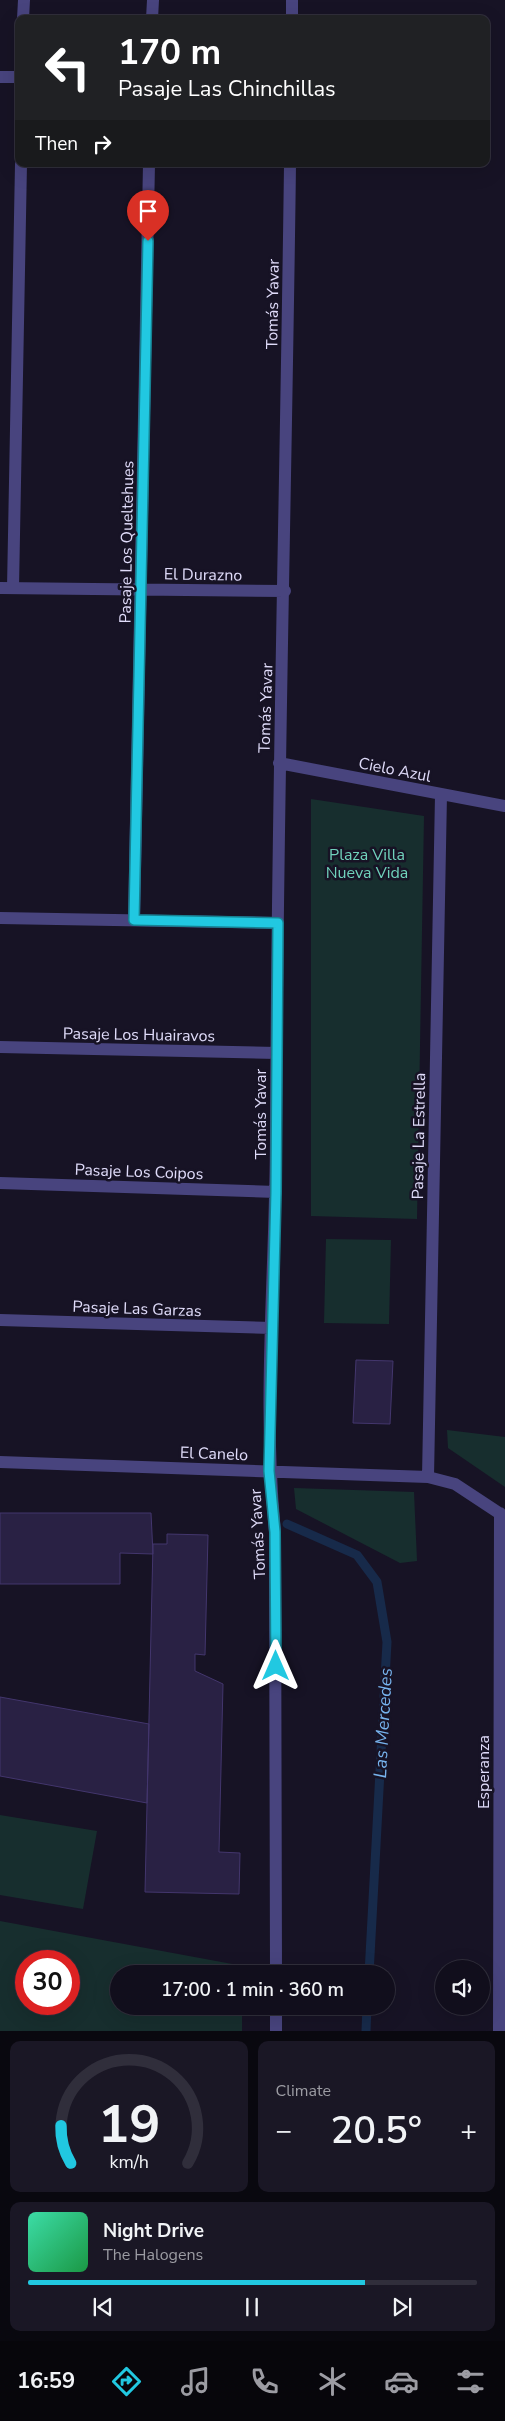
<!DOCTYPE html>
<meta charset="utf-8">
<style>
body{margin:0;font-family:"Nunito Sans",sans-serif;background:#1a1725;color:#f1f3f6;height:100vh;display:flex;flex-direction:column;font-size:19px;white-space:nowrap}
*{box-sizing:border-box;margin:0}
p{font-size:16px;color:#9c9ca3}
.icon{flex:none;width:28px;height:28px;fill:none;stroke:currentColor;stroke-width:2;stroke-linecap:round;stroke-linejoin:round}
.map{position:relative;height:2031px;overflow:hidden}
.side{display:flex;flex-direction:column;gap:10px;padding:10px;background:#09080f;flex:1}
.side>*{flex:none}
.guide{position:absolute;left:15px;top:15px;width:475px;height:152px;border-radius:10px;box-shadow:0 5px 20px #0002,0 0 0 1px #302e3b;background:#202124;color:#fff;overflow:hidden}
.controls{position:absolute;left:435px;top:1960px;display:grid;gap:10px}
.controls a{display:grid;place-items:center;width:55px;height:55px;border-radius:50%;background:#110e1c;box-shadow:0 5px 20px #0002,0 0 0 1px #302e3b;font-size:25px}
.speed{position:absolute;left:15px;top:1950px;display:flex;gap:10px;font-size:25px;font-weight:700;text-align:center}
.speed>*{display:grid;place-content:center;width:65px;height:65px;border-radius:50%;background:#110e1c;box-shadow:0 5px 20px #0002,0 0 0 1px #302e3b;line-height:1}
.speed .limit{border:8px solid #d22;background:#fff;color:#111}
.pin{position:absolute;display:grid;place-items:center;width:42px;height:42px;color:#fff;margin:-51px -21px;border-radius:50% 50% 50% 0;rotate:-45deg;box-shadow:0 0 5px #0007}
.pin .icon{rotate:45deg}
.me{position:absolute;width:55px;margin:-28px;rotate:0deg;stroke-linejoin:round;filter:drop-shadow(0 0 4px #0008)}
.turn{display:flex;align-items:center;gap:18px;height:105px;padding:0 20px;font-size:22px}
.turn .icon{width:65px;height:65px;stroke-width:2.5}
.turn b{display:block;font-size:35px;line-height:42px}
.then{display:flex;align-items:center;height:48px;padding:0 20px;background:#0003;gap:10px;font-size:19px}
.big{font-size:38px;font-weight:600;line-height:1.1}
.side .tile{flex:1;display:flex;flex-direction:column;justify-content:center;gap:8px;min-width:0;padding:0 18px;border-radius:10px;background:#1a1725}
.side .dial{align-items:center;gap:0}
.dial svg{height:130px;overflow:visible;fill:none;stroke:#302e3b;stroke-width:7;stroke-linecap:round;text-anchor:middle}
.dial text{fill:#f1f3f6;stroke:none}
.song{display:flex;align-items:center;gap:15px}
.cover{width:60px;height:60px;border-radius:8px;background:linear-gradient(135deg,hsl(160 70% 55%),hsl(140 70% 35%))}
.played{height:5px;border-radius:2px;background:linear-gradient(90deg,#21c8e1 75%,#302e3b 75%)}
.keys{display:flex;justify-content:space-around;direction:ltr}
.heat{display:flex;justify-content:space-between;align-items:center;font-size:28px;direction:ltr}
.side .tiles{flex:1;display:grid;gap:10px;grid-template-columns:1fr 1fr}
.tile:last-child{grid-column:span 2}
.trip{position:absolute;left:110px;top:1965px;width:285px;height:50px;border-radius:25px;background:#110e1c;box-shadow:0 5px 20px #0002,0 0 0 1px #302e3b;font-weight:600;line-height:50px;text-align:center}
.tabs{display:flex;height:80px;justify-content:space-around;align-items:center;background:#07060b;color:#9c9ca3}
.tabs .icon{width:35px;height:35px}
.tabs .selected{color:#21c8e1}
.tabs b{font-size:22px;color:#f1f3f6}
.map>svg:first-child{display:block}
</style>
<div class="map">
<svg width="505" height="2031" viewBox="0 0 505 2031">
<rect width="100%" height="100%" fill="#171325"/>
<path fill="#172e2e" fill-rule="evenodd" d="M 311,799 L 424,816 L 417,1219 L 311,1216 Z
M 326,1239 L 391,1240 L 389,1324 L 324,1323 Z
M 447,1430 L 505,1437 L 505,1487 L 448,1448 Z
M 294,1488 L 414,1492 L 417,1561 L 400,1563 L 296,1509 Z
M 0,1815 L 97,1831 L 83,1909 L 0,1895 Z
M 0,1921 L 243,1966 L 243,1974 L 119,1974 L 119,2006 L 242,2006 L 242,2031 L 0,2031 ZM 26,1961 L 69,1961 L 69,2004 L 26,2004 Z"/>
<g fill="none" stroke-linecap="round" stroke-linejoin="round">
<path stroke="#172a4a" stroke-width="9" d="M 287,1524 L 357,1555 L 377,1582 L 387,1642 L 369,1974
M 366,2031 L 367,2006"/>
</g>
<path fill="#292144" stroke="#43366d" d="M 356,1360 L 393,1361 L 390,1424 L 353,1423 Z
M 0,1513 L 151,1513 L 153,1554 L 120,1553 L 120,1584 L 0,1584 Z
M 167,1534 L 208,1535 L 205,1655 L 195,1654 L 195,1671 L 223,1684 L 219,1852 L 240,1853 L 239,1894 L 145,1892 L 153,1544 L 167,1544 Z
M 0,1697 L 149,1724 L 147,1803 L 0,1776 Z"/>
<g fill="none" stroke-linecap="round" stroke-linejoin="round">
<path stroke="#48447e" stroke-width="12" d="M 23,19 L 24,0
M 152,19 L 153,0
M 292,19 L 292,0
M 0,77 L 19,77
M 0,588 L 285,591
M 13,588 L 21,164
M 279,763 L 505,806
M 0,918 L 278,923
M 134,920 L 149,164
M 0,1047 L 277,1053
M 0,1183 L 276,1192
M 0,1320 L 272,1328
M 0,1462 L 428,1477 L 455,1484 L 505,1517
M 428,1477 L 441,795
M 276,1974 L 275,1532 C 262,1400 276,1266 276,1133 C 277,810 286,487 290,164
M 276,2006 L 276,2031
M 499,2031 L 500,1513"/>
</g>
<g fill="none" stroke-linecap="round" stroke-linejoin="round">
<g stroke="#158292" stroke-width="12">
<path id="route" d="M 148,241 L 134,920 L 278,923 L 276,1192 L 269,1471 L 275,1532 L 276,1666"/>
</g>
<use href="#route" stroke="#21c8e1" stroke-width="9"/>
</g>
<g text-anchor="middle" stroke-width="5" stroke-linejoin="round" paint-order="stroke">
<g font-size="16" fill="#e0dcfa" stroke="#171325">
<text transform="translate(272 304) rotate(-89)" y="6">Tomás Yavar</text>
<text transform="translate(126 542) rotate(-89)" y="6">Pasaje Los Queltehues</text>
<text transform="translate(203 574) rotate(1)" y="6">El Durazno</text>
<text transform="translate(265 708) rotate(-88)" y="6">Tomás Yavar</text>
<text transform="translate(395 769) rotate(11)" y="6">Cielo Azul</text>
<text transform="translate(139 1034) rotate(1)" y="6">Pasaje Los Huairavos</text>
<text transform="translate(260 1114) rotate(-90)" y="6">Tomás Yavar</text>
<text transform="translate(418 1136) rotate(-89)" y="6">Pasaje La Estrella</text>
<text transform="translate(139 1171) rotate(2)" y="6">Pasaje Los Coipos</text>
<text transform="translate(137 1308) rotate(2)" y="6">Pasaje Las Garzas</text>
<text transform="translate(214 1453) rotate(2)" y="6">El Canelo</text>
<text transform="translate(257 1534) rotate(-93)" y="6">Tomás Yavar</text>
<text transform="translate(483 1772) rotate(-90)" y="6">Esperanza</text>
</g>
<g font-size="16" fill="#70d2bc" stroke="#171325">
<text x="367" y="860">Plaza Villa<tspan x="367" dy="18">Nueva Vida</tspan></text>
</g>
<g font-size="18" font-style="italic" fill="#77b3ed" stroke="#171325">
<text transform="translate(383 1723) rotate(-87)" y="6">Las Mercedes</text>
</g>
</g>
</svg>
<div class="controls">
<a><svg class="icon" aria-label="sound" viewBox="0 0 24 24"><path d="M4 9h4l5-4v14l-5-4H4zM17 9q2 3 0 6"/></svg></a>
</div>
<div class="speed"><div class="limit">30</div></div>
<div class="pin" style="left:148px;top:241px;background:#d93025"><svg class="icon" aria-label="arrive" viewBox="0 0 24 24"><path d="M6 21V4h12l-3 4 3 4H6"/></svg></div>
<svg class="me" style="left:276px;top:1666px" viewBox="-20 -20 40 40"><path d="M0-17L14 15 0 8-14 15z" fill="#21c8e1" stroke="#fff" stroke-width="4"/></svg>
<div class="trip">17:00 · 1 min · 360 m</div>
<div class="guide">
<div class="turn"><svg class="icon" aria-label="left" viewBox="0 0 24 24"><path d="M17 20v-9H6M10 6l-5 5 5 5"/></svg><div><b>170 m</b>Pasaje Las Chinchillas</div></div>
<div class="then">Then<svg class="icon" aria-label="right" viewBox="0 0 24 24"><path d="M7 20v-9h11M14 6l5 5-5 5"/></svg></div>
</div>
</div>
<section class="side">
<div class="tiles">
<div class="tile dial"><svg viewBox="0 0 100 80">
<path d="M14 69A42 42 0 1 1 86 69"/>
<path d="M14 69A42 42 0 0 1 8 46" stroke="#21c8e1"/>
<text x="50" y="56" font-size="32" font-weight="700">19</text>
<text x="50" y="72" font-size="11">km/h</text>
</svg></div>
<div class="tile"><p>Climate</p>
<div class="heat"><a>−</a><b class="big">20.5°</b><a>+</a></div>
</div>
<div class="tile">
<div class="song"><i class="cover"></i><div><b>Night Drive</b><p>The Halogens</p></div></div>
<div class="played"></div>
<div class="keys"><svg class="icon" aria-label="previous" viewBox="0 0 24 24"><path d="M18 5L8 12l10 7zM5 5v14"/></svg><svg class="icon" aria-label="pause" viewBox="0 0 24 24"><path d="M8 5v14M16 5v14"/></svg><svg class="icon" aria-label="next" viewBox="0 0 24 24"><path d="M6 5l10 7-10 7zM19 5v14"/></svg></div>
</div>
</div>
</section>
<nav class="tabs">
<b>16:59</b>
<svg class="icon selected" aria-label="directions" viewBox="0 0 24 24"><path d="M12 3l9 9-9 9-9-9zM9 14v-3h6M13 9l2 2-2 2"/></svg>
<svg class="icon" aria-label="music" viewBox="0 0 24 24"><path d="M9 18V5l10-2v13"/><circle cx="6" cy="18" r="3"/><circle cx="16" cy="16" r="3"/></svg>
<svg class="icon" aria-label="phone" viewBox="0 0 24 24"><path d="M5 4h4l2 5-3 2q2 4 5 5l2-3 5 2v4C11 20 4 13 5 4z"/></svg>
<svg class="icon" aria-label="climate" viewBox="0 0 24 24"><path d="M12 3v18M4 7l16 10M4 17L20 7"/></svg>
<svg class="icon" aria-label="car" viewBox="0 0 24 24"><path d="M5 17H2v-5l4-1 3-4h7l3 4 3 1v5h-3M9 17h6M6 11h13"/><circle cx="7" cy="17" r="2"/><circle cx="17" cy="17" r="2"/></svg>
<svg class="icon" aria-label="filters" viewBox="0 0 24 24"><path d="M4 7h16M4 17h16"/><circle cx="9" cy="7" r="2"/><circle cx="15" cy="17" r="2"/></svg>
</nav>
